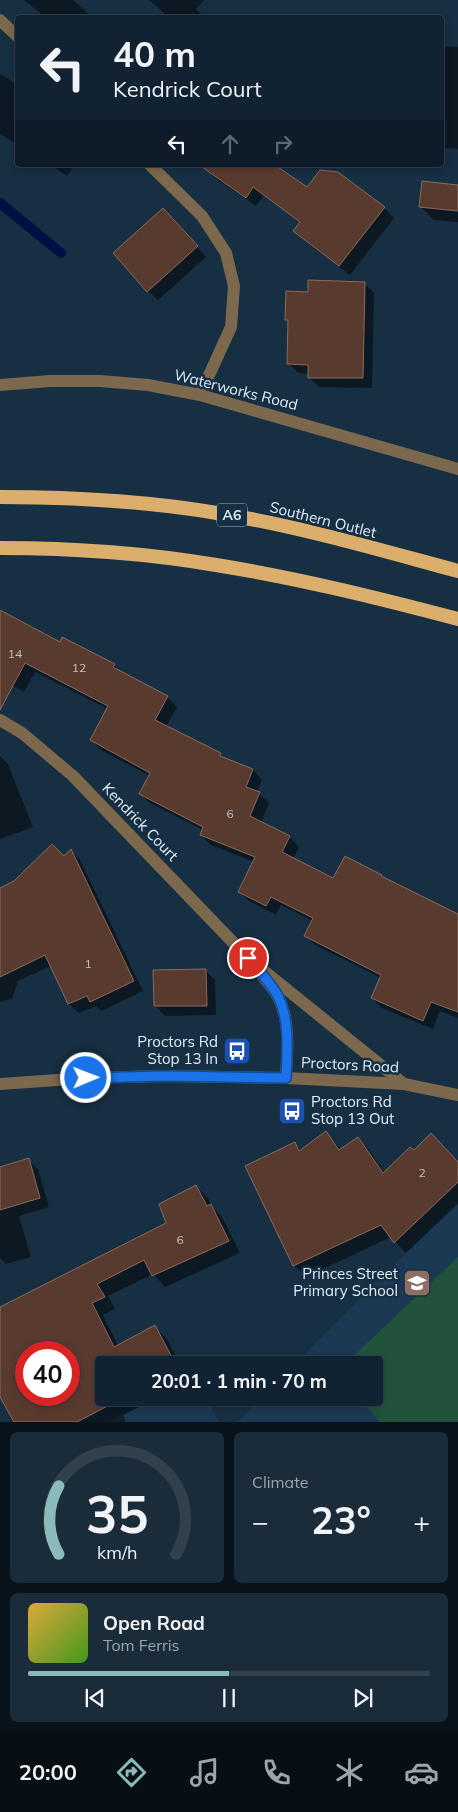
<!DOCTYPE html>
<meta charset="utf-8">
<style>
body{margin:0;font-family:Mulish,sans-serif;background:#1a2b3a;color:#f1f3f6;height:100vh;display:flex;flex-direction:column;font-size:19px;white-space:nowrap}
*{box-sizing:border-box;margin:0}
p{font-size:16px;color:#9ca4ac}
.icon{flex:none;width:28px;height:28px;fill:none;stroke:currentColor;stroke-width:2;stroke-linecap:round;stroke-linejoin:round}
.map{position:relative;height:1422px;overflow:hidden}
.details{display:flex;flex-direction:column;gap:10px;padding:10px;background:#09131c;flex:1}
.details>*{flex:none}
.top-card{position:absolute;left:15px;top:15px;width:429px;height:152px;border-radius:5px;box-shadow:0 2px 8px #0003,0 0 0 1px #30404d;background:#112332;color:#f1f3f6;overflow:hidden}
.speed{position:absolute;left:15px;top:1341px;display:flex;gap:10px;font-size:25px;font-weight:700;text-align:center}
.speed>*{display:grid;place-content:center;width:65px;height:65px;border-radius:50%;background:#112332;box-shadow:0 2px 8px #0003,0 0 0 1px #30404d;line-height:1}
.speed .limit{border:8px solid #d22;background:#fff;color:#111}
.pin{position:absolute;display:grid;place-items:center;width:42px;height:42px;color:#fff;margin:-21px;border:2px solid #fff;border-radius:50%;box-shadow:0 1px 5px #0007}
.me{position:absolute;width:55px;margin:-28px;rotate:89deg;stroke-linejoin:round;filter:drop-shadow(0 0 4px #0008)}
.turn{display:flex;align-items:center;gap:18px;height:105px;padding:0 15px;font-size:22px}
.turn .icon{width:65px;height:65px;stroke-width:2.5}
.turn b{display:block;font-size:35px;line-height:42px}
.lanes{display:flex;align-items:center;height:48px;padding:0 15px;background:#0003;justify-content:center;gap:25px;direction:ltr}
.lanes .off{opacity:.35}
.big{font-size:38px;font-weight:700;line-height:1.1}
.details .widget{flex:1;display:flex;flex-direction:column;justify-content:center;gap:8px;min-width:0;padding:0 18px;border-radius:8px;background:#1a2b3a}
.details .dial{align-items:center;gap:0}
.dial svg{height:130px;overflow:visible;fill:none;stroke:#30404d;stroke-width:7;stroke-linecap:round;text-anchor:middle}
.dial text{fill:#f1f3f6;stroke:none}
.song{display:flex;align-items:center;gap:15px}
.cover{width:60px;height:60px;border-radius:8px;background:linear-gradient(135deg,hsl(40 70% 55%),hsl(100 70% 35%))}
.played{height:5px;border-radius:2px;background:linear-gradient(90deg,#8bbbb9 50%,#30404d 50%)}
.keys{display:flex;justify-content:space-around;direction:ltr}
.heat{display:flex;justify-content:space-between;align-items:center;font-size:28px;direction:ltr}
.details .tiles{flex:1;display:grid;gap:10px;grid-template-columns:1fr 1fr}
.widget:last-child{grid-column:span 2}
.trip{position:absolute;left:95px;top:1356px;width:288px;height:50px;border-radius:5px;background:#112332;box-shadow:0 2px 8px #0003,0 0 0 1px #30404d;font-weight:700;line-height:50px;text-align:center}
.tabs{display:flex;height:80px;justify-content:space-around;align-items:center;background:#070e14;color:#9ca4ac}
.tabs .icon{width:35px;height:35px}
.tabs .on{color:#8bbbb9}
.tabs b{font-size:22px;color:#f1f3f6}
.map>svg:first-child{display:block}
</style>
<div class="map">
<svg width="458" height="1422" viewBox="0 0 458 1422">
<rect width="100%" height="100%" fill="#172f42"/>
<path fill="#1b3952" d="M 458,1201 L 458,1422 L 237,1422 L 262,1398 L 374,1398 L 374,1365 L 294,1365 Z
M 158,1398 L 206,1398 L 218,1422 L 108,1422 Z"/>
<path fill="#21533c" d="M 458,1257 L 458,1422 L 380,1422 L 359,1398 L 374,1398 L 374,1365 L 344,1365 Z"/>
<path fill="#0007" fill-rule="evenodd" d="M 24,0 L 73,0 L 93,18 L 46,18 Z
M 149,0 L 204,0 L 196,9 L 204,17 L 170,18 Z
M 441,46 L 458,47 L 458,149 L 441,148 Z
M 0,74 L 18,85 L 18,145 L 0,134 Z
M 50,165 L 74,165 L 67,176 Z
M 201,165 L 272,165 L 307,189 L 384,208 L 394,218 L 350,275 L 304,240 L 295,231 L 301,223 L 264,195 L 256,206 L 219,181 Z
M 458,186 L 458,222 L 434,220 L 420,206 Z
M 172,219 L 206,257 L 158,300 L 148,291 Z
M 364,283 L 374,293 L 372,388 L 319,387 L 309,377 L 309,374 L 298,373 L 288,363 L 289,322 L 287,320 L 309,293 Z
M 0,612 L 60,644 L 114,665 L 122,673 L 167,697 L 177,707 L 166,727 L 220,754 L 226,760 L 253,770 L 262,780 L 257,792 L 269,803 L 261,823 L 290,837 L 299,847 L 293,859 L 334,880 L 345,857 L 382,876 L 386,880 L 458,916 L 458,1018 L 440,1011 L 433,1029 L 382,1008 L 372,998 L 381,978 L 315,945 L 306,936 L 313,921 L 281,905 L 276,915 L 249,901 L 239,892 L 254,862 L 211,845 L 201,835 L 203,830 L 150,803 L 140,794 L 150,776 L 101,750 L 92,740 L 108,709 L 35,672 L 24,692 L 0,679 Z
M 0,756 L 8,764 L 33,827 L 0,839 Z
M 71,851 L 80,860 L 143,991 L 101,1011 L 96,1006 L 79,1013 L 69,1004 L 51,966 L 18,981 L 12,999 L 0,1002 L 0,889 L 64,858 Z
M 206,971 L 215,980 L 216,1015 L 165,1016 L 155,1006 Z
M 326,1133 L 342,1150 L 358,1138 L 369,1150 L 385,1173 L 414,1151 L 458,1163 L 458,1204 L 406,1253 L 391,1237 L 306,1277 L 294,1265 L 294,1144 L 301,1150 Z
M 28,1160 L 38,1169 L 49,1207 L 19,1216 L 31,1257 L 6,1264 L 0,1258 L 0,1168 Z
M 196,1186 L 208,1198 L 213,1208 L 222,1217 L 240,1253 L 165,1287 L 153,1274 L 108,1296 L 115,1309 L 103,1315 L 118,1346 L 154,1327 L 166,1338 L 181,1365 L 104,1365 L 104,1398 L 156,1398 L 123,1415 L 126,1422 L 12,1422 L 14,1421 L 0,1393 L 0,1308 L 168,1224 ZM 26,1352 L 69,1352 L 69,1395 L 26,1395 Z"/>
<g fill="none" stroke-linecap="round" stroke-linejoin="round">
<path stroke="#000e46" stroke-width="10" d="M 0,203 L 61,253"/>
</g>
<path fill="#593a2f" stroke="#8b6a5e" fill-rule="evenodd" d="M 199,165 L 275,165 L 307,187 L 320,170 L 338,172 L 385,207 L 339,266 L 293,231 L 300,222 L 253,187 L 246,198 Z
M 422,181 L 458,185 L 458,211 L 419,207 Z
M 163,208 L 198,246 L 147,292 L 113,253 Z
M 308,280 L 365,282 L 363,378 L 308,378 L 308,365 L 287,364 L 288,320 L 285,320 L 286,291 L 308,292 Z
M 0,610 L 60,642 L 62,637 L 115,664 L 113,667 L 168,696 L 155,720 L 221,753 L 220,756 L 253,769 L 246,787 L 260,792 L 250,816 L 290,836 L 282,852 L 333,878 L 345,856 L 382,875 L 381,876 L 458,914 L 458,1012 L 431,1002 L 423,1021 L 371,998 L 381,975 L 304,936 L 313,918 L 271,897 L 266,906 L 238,892 L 255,857 L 200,835 L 203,827 L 139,794 L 150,773 L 90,740 L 108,706 L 25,663 L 0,710 Z
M 52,844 L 64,856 L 71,849 L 134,981 L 90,1002 L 87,996 L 68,1004 L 45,955 L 0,977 L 0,888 L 14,881 Z
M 206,969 L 207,1006 L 154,1006 L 153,970 Z
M 326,1131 L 339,1150 L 358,1137 L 383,1173 L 410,1147 L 414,1150 L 431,1133 L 458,1162 L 458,1182 L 394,1243 L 381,1225 L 293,1266 L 245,1166 L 295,1142 L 299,1151 Z
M 29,1158 L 40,1198 L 0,1210 L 0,1167 Z
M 196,1185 L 207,1206 L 211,1204 L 229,1241 L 152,1276 L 144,1260 L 97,1284 L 105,1297 L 92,1303 L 114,1347 L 155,1325 L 176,1365 L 104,1365 L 104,1398 L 123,1398 L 77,1422 L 14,1422 L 0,1397 L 0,1307 L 166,1223 L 159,1204 ZM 26,1352 L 69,1352 L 69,1395 L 26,1395 Z"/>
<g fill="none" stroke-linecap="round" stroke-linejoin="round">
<path stroke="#7c684c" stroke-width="12" d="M 0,20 L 18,37
M 150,165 L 202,216 L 226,253 L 234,286 L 231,327 L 200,395"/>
<path stroke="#7c684c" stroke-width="12" d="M 0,385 L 50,381 L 100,381 L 148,385 L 200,395 L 458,469
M 0,720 L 22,733 L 73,776 L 248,958 L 404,1084
M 262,975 C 267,982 275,990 278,997 C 291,1022 287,1052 286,1078"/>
<path stroke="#7c684c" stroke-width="12" d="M 0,1084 L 86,1078 L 165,1076 L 286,1078 L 404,1084 L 458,1095"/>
<path stroke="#dbae6c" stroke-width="14" d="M 0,497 C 75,497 149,501 223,514 C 302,527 380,550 458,571
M 0,548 C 72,548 145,553 216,565 C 298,578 378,598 458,619"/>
</g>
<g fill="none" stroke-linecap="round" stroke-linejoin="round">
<g stroke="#114b97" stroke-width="12">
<path id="route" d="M 86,1078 L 165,1076 L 286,1078 C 287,1052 290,1023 279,998 C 272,984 258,970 248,958"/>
</g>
<use href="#route" stroke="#1a73e8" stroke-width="9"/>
</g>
<defs>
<g id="bus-square" transform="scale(1.4375)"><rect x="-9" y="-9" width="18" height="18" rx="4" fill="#1a4fb4" stroke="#172f42"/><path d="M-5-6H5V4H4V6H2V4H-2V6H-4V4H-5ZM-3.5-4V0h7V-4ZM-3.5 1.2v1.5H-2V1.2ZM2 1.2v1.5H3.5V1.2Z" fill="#fff"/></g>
<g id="school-square" transform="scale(1.4375)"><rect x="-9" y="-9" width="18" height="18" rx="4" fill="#8d6e63" stroke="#172f42"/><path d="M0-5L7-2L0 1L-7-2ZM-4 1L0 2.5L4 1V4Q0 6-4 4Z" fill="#fff"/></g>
</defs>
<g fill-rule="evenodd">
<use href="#bus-square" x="237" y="1051"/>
<use href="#bus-square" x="292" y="1111"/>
<use href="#school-square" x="417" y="1283"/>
</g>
<g text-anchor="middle" stroke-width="5" stroke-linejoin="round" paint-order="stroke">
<g font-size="12" fill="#bec1c8">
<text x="15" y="658">14</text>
<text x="79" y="672">12</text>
<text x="230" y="818">6</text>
<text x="88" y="968">1</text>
<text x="422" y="1177">2</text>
<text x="180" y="1244">6</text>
</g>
<rect fill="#172f42" stroke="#a3b5c4" stroke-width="1" x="217" y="503.5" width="30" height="23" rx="4"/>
<g font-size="14" font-weight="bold" fill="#dfeefb">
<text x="232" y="520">A6</text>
</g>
<g font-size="15" fill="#dfeefb" stroke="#172f42">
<text transform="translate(236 390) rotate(14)" y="5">Waterworks Road</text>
<text transform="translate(323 520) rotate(14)" y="5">Southern Outlet</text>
<text transform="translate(140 822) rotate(46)" y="5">Kendrick Court</text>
<text transform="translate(350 1065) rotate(3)" y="5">Proctors Road</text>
</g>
<g font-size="15" fill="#dfeefb" stroke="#172f42" text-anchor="end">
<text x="218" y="1047">Proctors Rd<tspan x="218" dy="17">Stop 13 In</tspan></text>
<text x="311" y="1107" text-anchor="start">Proctors Rd<tspan x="311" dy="17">Stop 13 Out</tspan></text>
<text x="398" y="1279">Princes Street<tspan x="398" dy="17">Primary School</tspan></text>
</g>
</g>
</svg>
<div class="speed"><div class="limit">40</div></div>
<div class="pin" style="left:248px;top:958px;background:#d93025"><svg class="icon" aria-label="arrive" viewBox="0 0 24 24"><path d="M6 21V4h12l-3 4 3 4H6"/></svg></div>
<svg class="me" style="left:86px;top:1078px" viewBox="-20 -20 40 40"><circle r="17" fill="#1a73e8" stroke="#fff" stroke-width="3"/><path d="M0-11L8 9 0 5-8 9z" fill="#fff"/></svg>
<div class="trip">20:01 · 1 min · 70 m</div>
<div class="top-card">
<div class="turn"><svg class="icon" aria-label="left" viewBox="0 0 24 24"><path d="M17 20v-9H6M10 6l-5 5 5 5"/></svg><div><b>40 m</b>Kendrick Court</div></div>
<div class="lanes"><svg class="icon" aria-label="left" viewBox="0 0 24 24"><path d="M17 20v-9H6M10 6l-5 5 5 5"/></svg><svg class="icon off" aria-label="ahead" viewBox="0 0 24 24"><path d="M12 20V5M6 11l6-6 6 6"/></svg><svg class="icon off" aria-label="right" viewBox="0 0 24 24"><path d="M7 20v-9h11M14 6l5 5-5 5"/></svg></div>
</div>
</div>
<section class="details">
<div class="tiles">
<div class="widget dial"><svg viewBox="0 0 100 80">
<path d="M14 69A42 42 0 1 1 86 69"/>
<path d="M14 69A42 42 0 0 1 14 27" stroke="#8bbbb9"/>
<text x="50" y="56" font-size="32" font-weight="700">35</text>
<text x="50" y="72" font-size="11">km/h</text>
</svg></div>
<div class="widget"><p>Climate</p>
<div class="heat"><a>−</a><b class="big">23°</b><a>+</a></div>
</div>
<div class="widget">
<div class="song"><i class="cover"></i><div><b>Open Road</b><p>Tom Ferris</p></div></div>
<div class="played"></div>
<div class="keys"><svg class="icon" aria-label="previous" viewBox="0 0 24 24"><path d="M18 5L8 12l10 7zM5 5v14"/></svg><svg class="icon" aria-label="pause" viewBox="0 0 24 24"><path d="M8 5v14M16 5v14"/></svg><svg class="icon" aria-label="next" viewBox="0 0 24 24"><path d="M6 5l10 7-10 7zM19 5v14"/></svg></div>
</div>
</div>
</section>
<nav class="tabs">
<b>20:00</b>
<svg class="icon on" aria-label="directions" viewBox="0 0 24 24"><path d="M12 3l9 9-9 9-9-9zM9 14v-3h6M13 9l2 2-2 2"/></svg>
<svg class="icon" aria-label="music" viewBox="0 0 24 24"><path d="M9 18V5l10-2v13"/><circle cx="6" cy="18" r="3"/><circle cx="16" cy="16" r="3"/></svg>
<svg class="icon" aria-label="phone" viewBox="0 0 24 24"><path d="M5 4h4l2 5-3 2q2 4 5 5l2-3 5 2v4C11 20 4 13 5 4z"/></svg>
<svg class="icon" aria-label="climate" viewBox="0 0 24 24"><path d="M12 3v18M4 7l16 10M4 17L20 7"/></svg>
<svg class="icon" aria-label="car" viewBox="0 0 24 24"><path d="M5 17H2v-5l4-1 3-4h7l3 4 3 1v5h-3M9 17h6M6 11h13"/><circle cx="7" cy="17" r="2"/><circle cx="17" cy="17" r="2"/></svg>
</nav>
